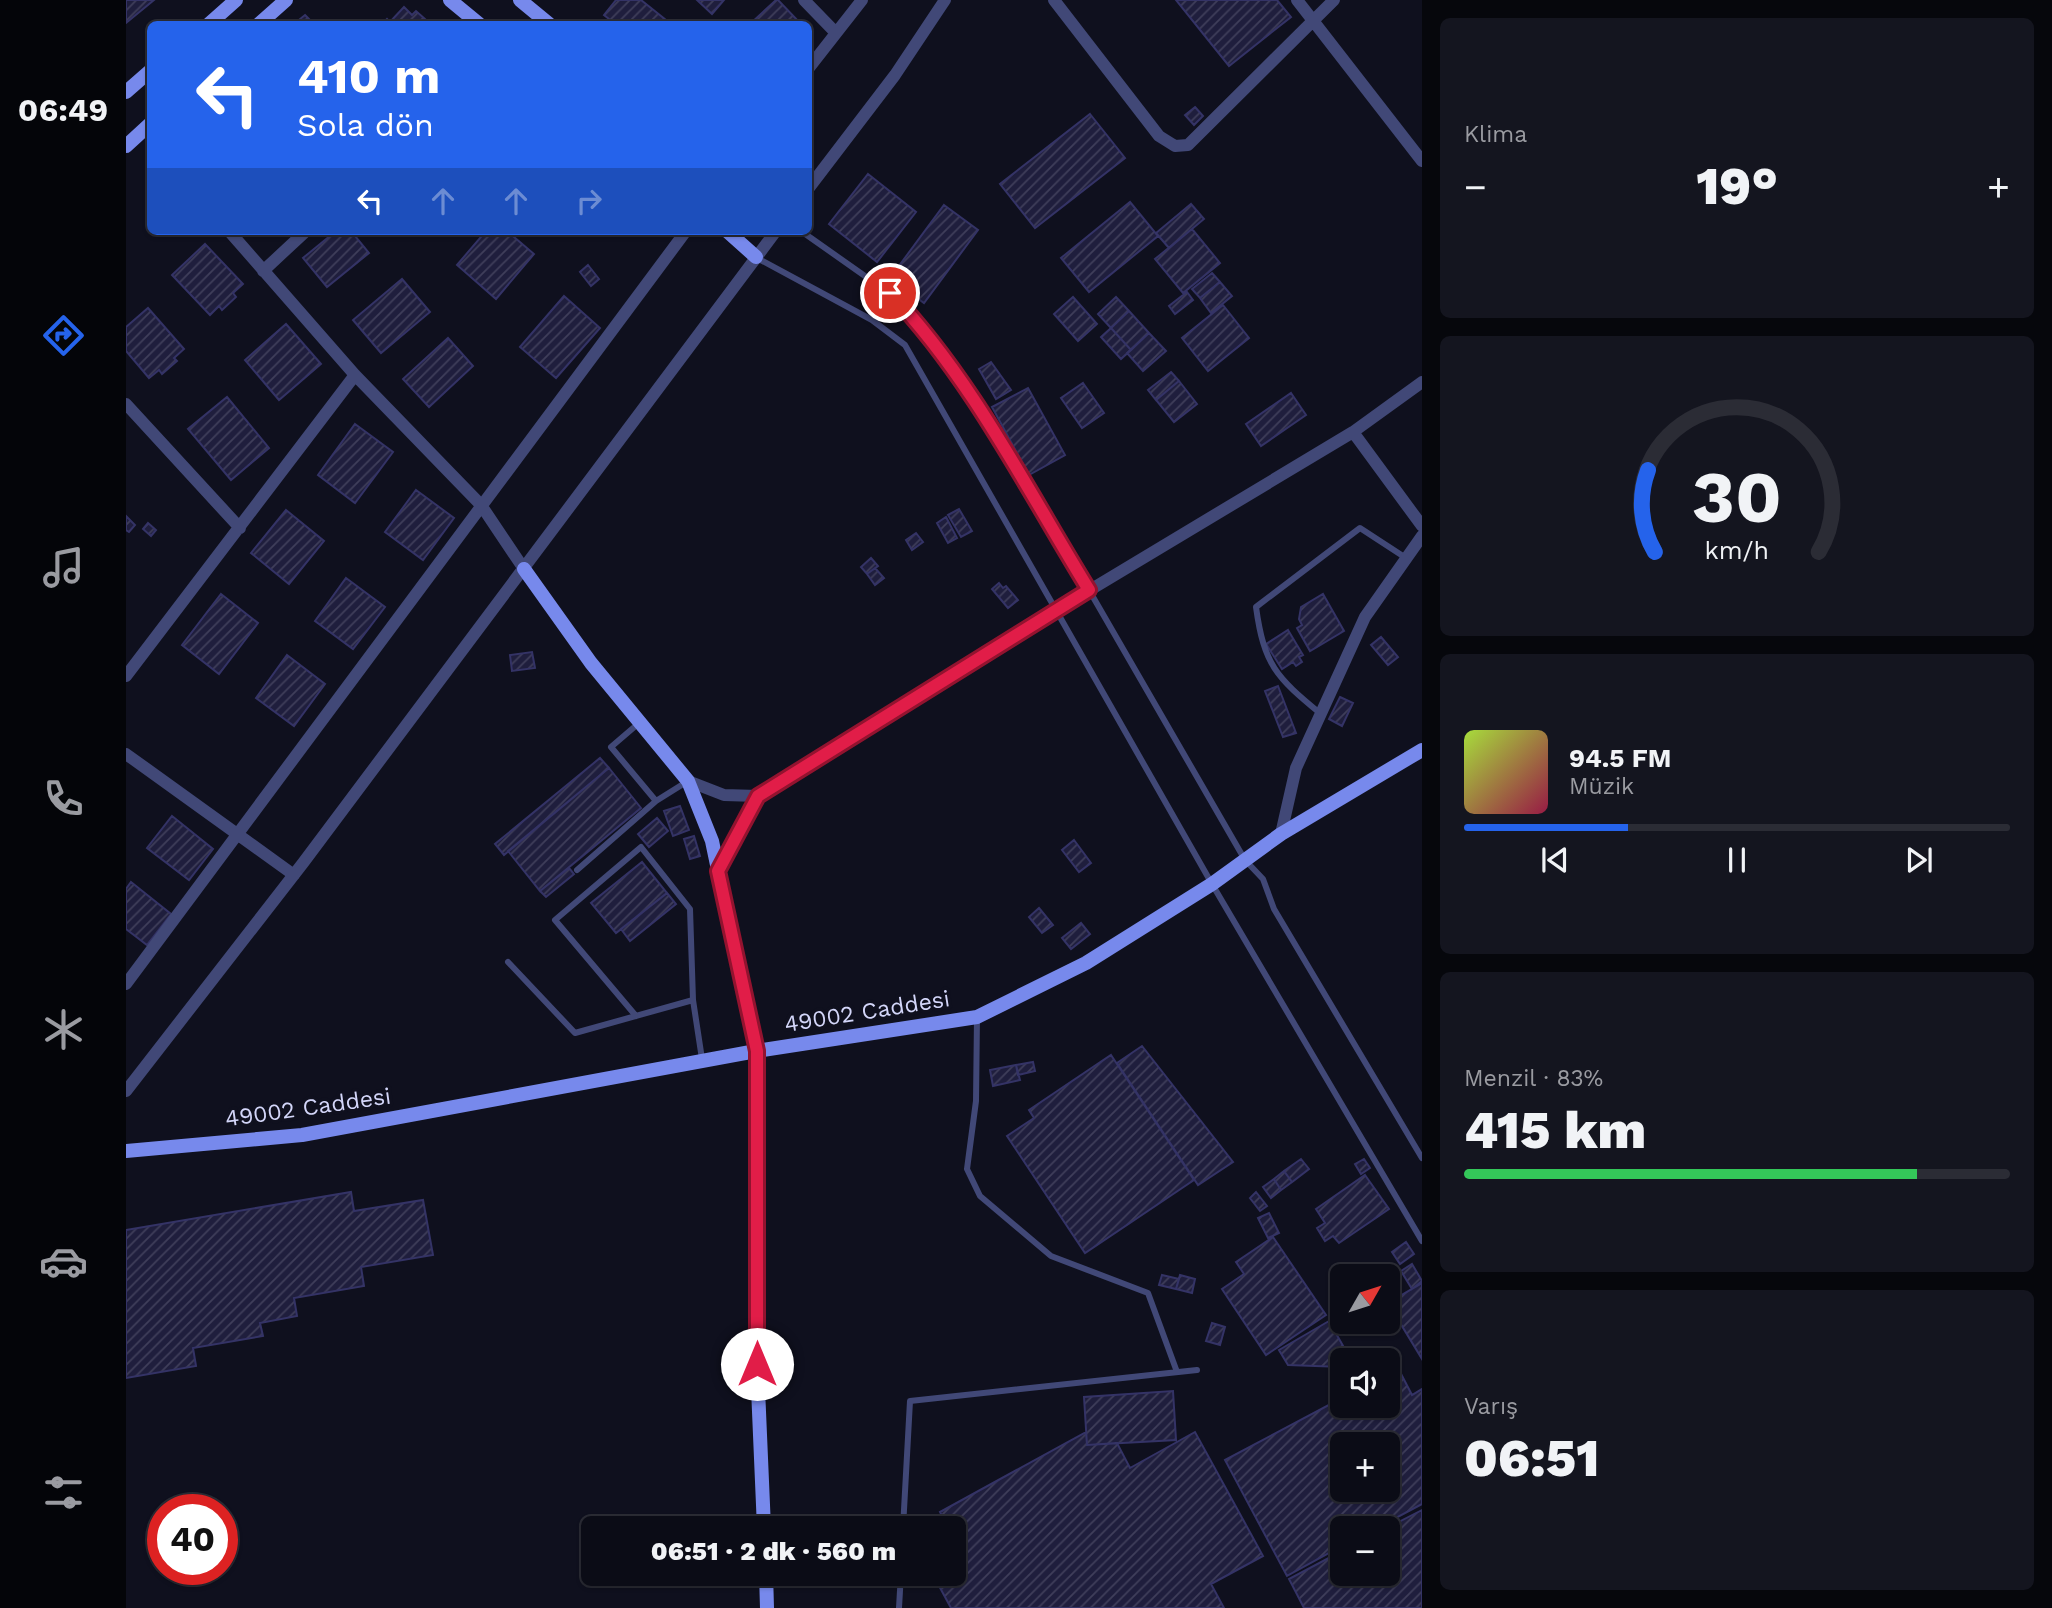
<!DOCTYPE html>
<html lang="tr">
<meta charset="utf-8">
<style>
body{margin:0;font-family:"Work Sans",sans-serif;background:#14151f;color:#f1f3f6;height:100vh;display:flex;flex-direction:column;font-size:26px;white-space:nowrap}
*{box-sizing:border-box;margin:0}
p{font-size:23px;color:#9a9ba1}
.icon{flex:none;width:38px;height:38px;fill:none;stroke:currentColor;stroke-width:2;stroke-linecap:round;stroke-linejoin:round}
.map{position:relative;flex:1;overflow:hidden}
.drawer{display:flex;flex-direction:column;gap:18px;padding:18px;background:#06070c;width:630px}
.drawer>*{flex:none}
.top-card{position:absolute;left:21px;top:21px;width:665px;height:214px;border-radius:10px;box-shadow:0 2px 5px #0004,0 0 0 2px #2b2c35;background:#2563eb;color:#fff;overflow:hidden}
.needle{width:46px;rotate:51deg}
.fabs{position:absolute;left:1204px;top:1264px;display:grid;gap:14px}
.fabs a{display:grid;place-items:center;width:70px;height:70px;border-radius:10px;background:#0b0c16;box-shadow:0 2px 5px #0004,0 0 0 2px #2b2c35;font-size:35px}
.speed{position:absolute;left:21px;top:1494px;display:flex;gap:14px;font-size:35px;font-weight:700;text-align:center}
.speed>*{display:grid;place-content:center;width:91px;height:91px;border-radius:50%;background:#0b0c16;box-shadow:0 2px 5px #0004,0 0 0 2px #2b2c35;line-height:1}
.speed .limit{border:10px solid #d22;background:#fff;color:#111}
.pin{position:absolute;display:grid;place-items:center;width:60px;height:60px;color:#fff;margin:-30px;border:4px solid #fff;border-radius:50%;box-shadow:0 2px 7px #0007}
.me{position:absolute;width:77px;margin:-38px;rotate:0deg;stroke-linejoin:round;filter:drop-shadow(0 0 5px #0008)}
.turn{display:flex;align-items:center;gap:24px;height:147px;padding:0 35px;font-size:32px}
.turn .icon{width:91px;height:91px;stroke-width:2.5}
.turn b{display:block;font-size:49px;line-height:60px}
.lanes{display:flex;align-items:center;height:66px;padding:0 35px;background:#0003;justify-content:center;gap:35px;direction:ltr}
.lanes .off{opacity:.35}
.big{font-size:52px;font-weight:800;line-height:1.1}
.drawer .tile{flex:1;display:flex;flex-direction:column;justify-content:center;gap:10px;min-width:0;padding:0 24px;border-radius:10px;background:#14151f}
.drawer .dial{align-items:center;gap:0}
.dial svg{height:182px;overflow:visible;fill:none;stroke:#2b2c35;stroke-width:7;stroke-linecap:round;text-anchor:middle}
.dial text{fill:#f1f3f6;stroke:none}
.song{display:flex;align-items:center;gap:21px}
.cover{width:84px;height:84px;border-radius:10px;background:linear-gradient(135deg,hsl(80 70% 55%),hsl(340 70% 35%))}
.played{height:7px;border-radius:4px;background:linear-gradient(90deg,#2563eb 30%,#2b2c35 30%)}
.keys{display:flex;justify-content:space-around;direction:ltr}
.heat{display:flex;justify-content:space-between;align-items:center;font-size:38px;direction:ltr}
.charge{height:10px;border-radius:5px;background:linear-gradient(90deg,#34c759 83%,#2b2c35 0)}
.trip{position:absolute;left:455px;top:1516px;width:385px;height:70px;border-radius:10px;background:#0b0c16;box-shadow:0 2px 5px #0004,0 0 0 2px #2b2c35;font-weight:800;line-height:70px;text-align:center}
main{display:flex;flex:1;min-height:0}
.tabs{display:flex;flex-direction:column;width:126px;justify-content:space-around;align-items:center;background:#040509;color:#9a9ba1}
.tabs .icon{width:49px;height:49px}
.tabs .current{color:#2563eb}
.tabs b{font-size:32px;color:#f1f3f6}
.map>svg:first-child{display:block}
</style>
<main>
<nav class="tabs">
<b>06:49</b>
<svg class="icon current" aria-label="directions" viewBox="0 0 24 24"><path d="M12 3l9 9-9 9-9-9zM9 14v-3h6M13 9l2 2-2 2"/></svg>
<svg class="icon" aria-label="music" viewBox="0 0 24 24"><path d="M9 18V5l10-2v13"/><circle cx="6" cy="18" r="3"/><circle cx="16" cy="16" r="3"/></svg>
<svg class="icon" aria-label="phone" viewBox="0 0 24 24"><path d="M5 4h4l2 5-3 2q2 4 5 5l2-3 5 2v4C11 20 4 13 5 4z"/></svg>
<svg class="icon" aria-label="climate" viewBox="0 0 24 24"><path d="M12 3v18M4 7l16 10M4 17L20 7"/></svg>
<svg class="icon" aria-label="car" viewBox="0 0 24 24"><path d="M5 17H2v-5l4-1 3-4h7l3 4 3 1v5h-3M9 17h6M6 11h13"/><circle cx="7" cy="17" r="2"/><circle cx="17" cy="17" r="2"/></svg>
<svg class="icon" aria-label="filters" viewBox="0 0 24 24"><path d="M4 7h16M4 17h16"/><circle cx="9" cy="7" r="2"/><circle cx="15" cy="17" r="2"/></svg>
</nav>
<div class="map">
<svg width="1296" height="1608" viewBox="0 0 1296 1608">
<defs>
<pattern id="building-hatch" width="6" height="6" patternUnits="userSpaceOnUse" patternTransform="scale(1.75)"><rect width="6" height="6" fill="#1f1e3d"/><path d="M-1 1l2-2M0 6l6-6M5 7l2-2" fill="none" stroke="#3f3e5a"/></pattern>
</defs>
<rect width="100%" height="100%" fill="#0f101e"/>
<path fill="url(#building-hatch)" stroke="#343366" stroke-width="2" fill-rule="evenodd" d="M 0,0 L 28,0 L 0,23 Z
M 490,0 L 515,0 L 545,24 L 478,24 L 483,19 L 478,15 Z
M 571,0 L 598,0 L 586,14 Z
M 650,0 L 652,0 L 675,24 L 624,24 Z
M 1050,0 L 1151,0 L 1165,17 L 1103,66 Z
M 278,7 L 286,15 L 290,11 L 299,19 L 296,22 L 298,24 L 256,24 L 261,19 L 264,22 Z
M 179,15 L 188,24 L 168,24 Z
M 1069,107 L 1077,116 L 1068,125 L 1059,115 Z
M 964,114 L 999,158 L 909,228 L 874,184 Z
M 742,174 L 790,212 L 751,262 L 703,224 Z
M 1004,202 L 1032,236 L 963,292 L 935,258 Z
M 1065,204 L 1078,219 L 1043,248 L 1030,233 Z
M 818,205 L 852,230 L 798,303 L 764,278 Z
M 1066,229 L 1094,263 L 1057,293 L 1029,259 Z
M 210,231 L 225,231 L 243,253 L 201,287 L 177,258 Z
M 360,231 L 381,231 L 408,254 L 370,299 L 331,265 Z
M 79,244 L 117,284 L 107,293 L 110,297 L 96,310 L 93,306 L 84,315 L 46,275 Z
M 462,265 L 473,279 L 465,286 L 454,272 Z
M 1086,273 L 1094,282 L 1074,298 L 1066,289 Z
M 276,279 L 304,312 L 255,353 L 227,320 Z
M 1094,282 L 1106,296 L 1085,313 L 1074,298 Z
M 1061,292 L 1067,300 L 1049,314 L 1043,306 Z
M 438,296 L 474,328 L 430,378 L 394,347 Z
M 947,297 L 971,324 L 952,341 L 928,314 Z
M 990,297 L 1003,311 L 985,328 L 972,314 Z
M 1097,305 L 1123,338 L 1082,371 L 1056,338 Z
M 22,308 L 58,349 L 48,358 L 51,361 L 36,374 L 33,370 L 23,378 L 0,351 L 0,327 Z
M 1003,311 L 1023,333 L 1005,350 L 985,328 Z
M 160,324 L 195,364 L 153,400 L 119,360 Z
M 985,328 L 1005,350 L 995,359 L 975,337 Z
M 1023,333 L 1040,351 L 1017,371 L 1001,353 Z
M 322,338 L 347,366 L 303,407 L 277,379 Z
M 865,362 L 885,390 L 870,399 L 853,369 Z
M 1045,372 L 1053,381 L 1030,400 L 1022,390 Z
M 1053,381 L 1071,404 L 1048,422 L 1030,400 Z
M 957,383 L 978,413 L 956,428 L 935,398 Z
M 902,388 L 939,455 L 903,475 L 866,407 Z
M 1165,393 L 1180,415 L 1135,446 L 1120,424 Z
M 101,397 L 143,448 L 105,480 L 62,429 Z
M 229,424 L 267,452 L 229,503 L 192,475 Z
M 290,490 L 328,518 L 297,560 L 259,532 Z
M 833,509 L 846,531 L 835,537 L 822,515 Z
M 160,510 L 198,541 L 163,584 L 125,553 Z
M 0,516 L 9,525 L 3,532 L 0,530 Z
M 820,517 L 831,538 L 822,543 L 811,523 Z
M 22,523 L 30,530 L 25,536 L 17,529 Z
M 790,533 L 797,542 L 786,550 L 780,540 Z
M 745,558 L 752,566 L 741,574 L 735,567 Z
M 749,568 L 758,578 L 749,585 L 741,574 Z
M 220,578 L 259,607 L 227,649 L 189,621 Z
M 873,583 L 877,588 L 880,586 L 892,600 L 882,608 L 866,589 Z
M 95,594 L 132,623 L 93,674 L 56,645 Z
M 1197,594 L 1218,631 L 1184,651 L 1171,628 L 1176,625 L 1173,619 L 1175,607 Z
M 1162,630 L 1177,655 L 1173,657 L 1176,662 L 1170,666 L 1167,662 L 1156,669 L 1140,644 Z
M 1255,637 L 1272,657 L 1262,665 L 1245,645 Z
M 406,652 L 409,668 L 386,671 L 384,655 Z
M 161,655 L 199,684 L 168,726 L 130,698 Z
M 1152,686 L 1170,733 L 1157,737 L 1139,691 Z
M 1214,697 L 1227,703 L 1216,726 L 1203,719 Z
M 474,758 L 483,768 L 378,855 L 369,844 Z
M 483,768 L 515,808 L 414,891 L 382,851 Z
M 554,806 L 563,830 L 547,836 L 538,811 Z
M 46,816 L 87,849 L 63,880 L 21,848 Z
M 531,818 L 542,831 L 523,847 L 512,834 Z
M 568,836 L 574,856 L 564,859 L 558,839 Z
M 948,840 L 965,863 L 953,872 L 936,850 Z
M 516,862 L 541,893 L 490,933 L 465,903 Z
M 443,868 L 448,874 L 420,897 L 414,891 Z
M 5,882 L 45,914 L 21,945 L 0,929 L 0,889 Z
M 541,893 L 550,904 L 504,941 L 495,929 Z
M 913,908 L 927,925 L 916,933 L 903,917 Z
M 955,923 L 964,934 L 945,949 L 936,938 Z
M 1016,1046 L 1107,1162 L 1072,1185 L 991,1063 Z
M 985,1055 L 1068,1180 L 959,1253 L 881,1136 L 908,1118 L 903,1110 Z
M 907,1062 L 909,1071 L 892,1075 L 890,1065 Z
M 890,1065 L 894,1080 L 867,1086 L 864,1070 Z
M 1175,1159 L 1183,1169 L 1166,1182 L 1158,1171 Z
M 1238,1159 L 1244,1168 L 1235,1174 L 1229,1164 Z
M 1158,1171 L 1166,1182 L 1155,1190 L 1148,1179 Z
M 1239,1175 L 1263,1209 L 1213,1243 L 1207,1236 L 1199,1241 L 1191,1228 L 1199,1223 L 1190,1209 Z
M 1148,1179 L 1155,1190 L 1145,1198 L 1137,1187 Z
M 225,1192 L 228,1211 L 297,1200 L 307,1255 L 235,1267 L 238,1286 L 168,1298 L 171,1316 L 134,1323 L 137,1336 L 67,1348 L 70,1366 L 0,1378 L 0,1230 Z
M 1130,1192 L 1141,1206 L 1134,1211 L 1124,1198 Z
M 1143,1213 L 1153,1233 L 1142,1238 L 1132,1218 Z
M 1147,1237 L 1200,1315 L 1140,1355 L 1096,1289 L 1118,1274 L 1110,1262 Z
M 1280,1242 L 1288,1254 L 1274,1264 L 1266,1252 Z
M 1286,1264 L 1296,1281 L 1286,1289 L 1275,1271 Z
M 1036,1275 L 1053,1279 L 1050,1289 L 1033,1285 Z
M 1054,1275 L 1069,1279 L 1066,1293 L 1050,1289 Z
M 1296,1283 L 1296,1359 L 1262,1303 Z
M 1203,1321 L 1225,1360 L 1216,1360 L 1216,1367 L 1162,1365 L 1153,1350 Z
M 1086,1323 L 1099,1327 L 1094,1345 L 1080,1341 Z
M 1272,1368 L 1286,1395 L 1296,1389 L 1296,1504 L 1251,1528 L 1216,1528 L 1216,1546 L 1161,1576 L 1099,1460 L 1216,1398 L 1216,1405 L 1262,1405 L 1262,1374 ZM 1216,1444 L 1262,1444 L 1262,1489 L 1216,1489 Z
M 1047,1391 L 1050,1440 L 961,1445 L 958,1397 Z
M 960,1432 L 961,1445 L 991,1443 L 1004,1468 L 1069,1432 L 1137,1556 L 1085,1584 L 1098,1608 L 825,1608 L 806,1573 L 828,1573 L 828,1557 L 836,1553 L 828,1538 L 828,1528 L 822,1528 L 814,1512 Z
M 1296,1510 L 1296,1608 L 1178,1608 L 1163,1579 L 1216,1551 L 1216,1573 L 1262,1573 L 1261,1528 Z"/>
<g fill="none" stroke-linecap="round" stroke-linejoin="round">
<path stroke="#414877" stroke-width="6" d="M 675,231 L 763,293 L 807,341 L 963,590 L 1119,860 L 1137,879 L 1148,909 L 1296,1158
M 631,258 L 746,320 L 779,345 L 1086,884 L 1296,1241
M 1195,714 C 1150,677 1138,665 1130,607 L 1234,528 L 1280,558
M 513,723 L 485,747 L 530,801 L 562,781
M 451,870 L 530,801
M 382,962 L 449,1033 L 567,1000
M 510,1016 L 429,920 L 515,847 L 564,909 L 567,1000 L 576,1059
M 851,1017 L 850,1101 L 841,1169 L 854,1196 L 925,1256 L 1022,1293 L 1051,1372
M 777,1528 L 784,1401 L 1071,1370
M 773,1608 L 775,1573"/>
<path stroke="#414877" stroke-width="12" d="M 678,0 L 710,33
M 928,0 L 1033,136 L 1049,146 L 1062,145 L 1208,0
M 1171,0 L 1296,161
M 682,69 L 736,0
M 682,189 L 769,75 L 819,0
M 103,231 L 229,375 L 355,505 L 398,569
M 137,271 L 180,231
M 0,404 L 114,528
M 1227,432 L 1296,526
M 0,676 L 229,375
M 0,754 L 168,875
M 562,781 L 598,795 L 632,796 L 929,611 L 1227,432 L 1296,382
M 1155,834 L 1170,768 L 1239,617 L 1296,536
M 592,871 L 632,796
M 0,984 L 560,231
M 0,1091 L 177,863 L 650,231"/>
<path stroke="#7789ec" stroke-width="14" d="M 324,0 L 353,24
M 394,0 L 423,24
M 83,24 L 110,0
M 133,24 L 160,0
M 0,92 L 24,71
M 0,146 L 24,124
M 601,231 L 630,257
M 398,569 L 465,663 L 562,781 L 586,841 L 630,1051 L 631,1365 L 638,1528
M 0,1151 L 176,1135 L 630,1051 L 851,1017 L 960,963 L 1086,884 L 1155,834 L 1296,750
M 640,1573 L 641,1608"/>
</g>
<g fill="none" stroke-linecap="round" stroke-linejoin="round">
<g stroke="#92132f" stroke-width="18">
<path id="route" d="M 631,1364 L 631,1051 L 592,871 L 632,796 L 963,590 C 902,491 845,377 764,293"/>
</g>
<use href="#route" stroke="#e11d48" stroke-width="12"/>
</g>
<g text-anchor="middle" stroke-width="7" stroke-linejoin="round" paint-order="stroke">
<g font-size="23" fill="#d3d6f9" stroke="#0f101e">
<text transform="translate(741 1011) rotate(-9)" y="8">49002 Caddesi</text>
<text transform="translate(182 1107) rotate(-8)" y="8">49002 Caddesi</text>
</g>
</g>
</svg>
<div class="fabs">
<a><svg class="needle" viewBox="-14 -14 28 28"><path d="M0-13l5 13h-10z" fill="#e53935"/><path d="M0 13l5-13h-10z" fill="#9a9ba1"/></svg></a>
<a><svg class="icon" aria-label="sound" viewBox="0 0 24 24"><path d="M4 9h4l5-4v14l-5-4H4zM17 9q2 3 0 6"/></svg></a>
<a>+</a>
<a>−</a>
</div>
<div class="speed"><div class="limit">40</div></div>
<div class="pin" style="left:764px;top:293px;background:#d93025"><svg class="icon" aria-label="arrive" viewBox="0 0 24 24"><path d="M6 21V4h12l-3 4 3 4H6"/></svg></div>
<svg class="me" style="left:631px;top:1364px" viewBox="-20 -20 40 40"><circle r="19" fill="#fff"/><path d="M0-13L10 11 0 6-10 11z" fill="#e11d48"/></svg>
<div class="trip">06:51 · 2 dk · 560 m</div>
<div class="top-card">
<div class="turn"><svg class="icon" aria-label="left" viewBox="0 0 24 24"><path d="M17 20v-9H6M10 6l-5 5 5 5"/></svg><div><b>410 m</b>Sola dön</div></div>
<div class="lanes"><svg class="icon" aria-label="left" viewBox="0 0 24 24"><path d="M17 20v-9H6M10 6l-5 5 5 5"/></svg><svg class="icon off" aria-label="ahead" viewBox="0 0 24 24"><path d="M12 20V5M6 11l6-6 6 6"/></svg><svg class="icon off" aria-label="ahead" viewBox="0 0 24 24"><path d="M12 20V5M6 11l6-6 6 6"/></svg><svg class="icon off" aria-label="right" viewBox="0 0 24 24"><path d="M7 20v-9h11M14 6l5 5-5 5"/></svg></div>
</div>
</div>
<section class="drawer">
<div class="tile"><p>Klima</p>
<div class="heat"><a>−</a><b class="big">19°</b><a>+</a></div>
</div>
<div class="tile dial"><svg viewBox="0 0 100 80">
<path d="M14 69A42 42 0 1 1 86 69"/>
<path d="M14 69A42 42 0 0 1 11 33" stroke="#2563eb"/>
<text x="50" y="56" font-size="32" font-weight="700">30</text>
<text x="50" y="72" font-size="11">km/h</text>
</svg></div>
<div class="tile">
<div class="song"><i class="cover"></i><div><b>94.5 FM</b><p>Müzik</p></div></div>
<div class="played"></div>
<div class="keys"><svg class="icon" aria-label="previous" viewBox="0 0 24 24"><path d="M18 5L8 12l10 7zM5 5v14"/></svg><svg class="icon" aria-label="pause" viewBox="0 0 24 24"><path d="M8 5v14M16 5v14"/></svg><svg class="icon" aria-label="next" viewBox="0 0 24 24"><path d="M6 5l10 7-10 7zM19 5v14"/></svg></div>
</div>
<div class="tile"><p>Menzil · 83%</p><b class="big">415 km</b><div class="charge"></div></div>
<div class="tile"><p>Varış</p><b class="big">06:51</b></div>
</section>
</main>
